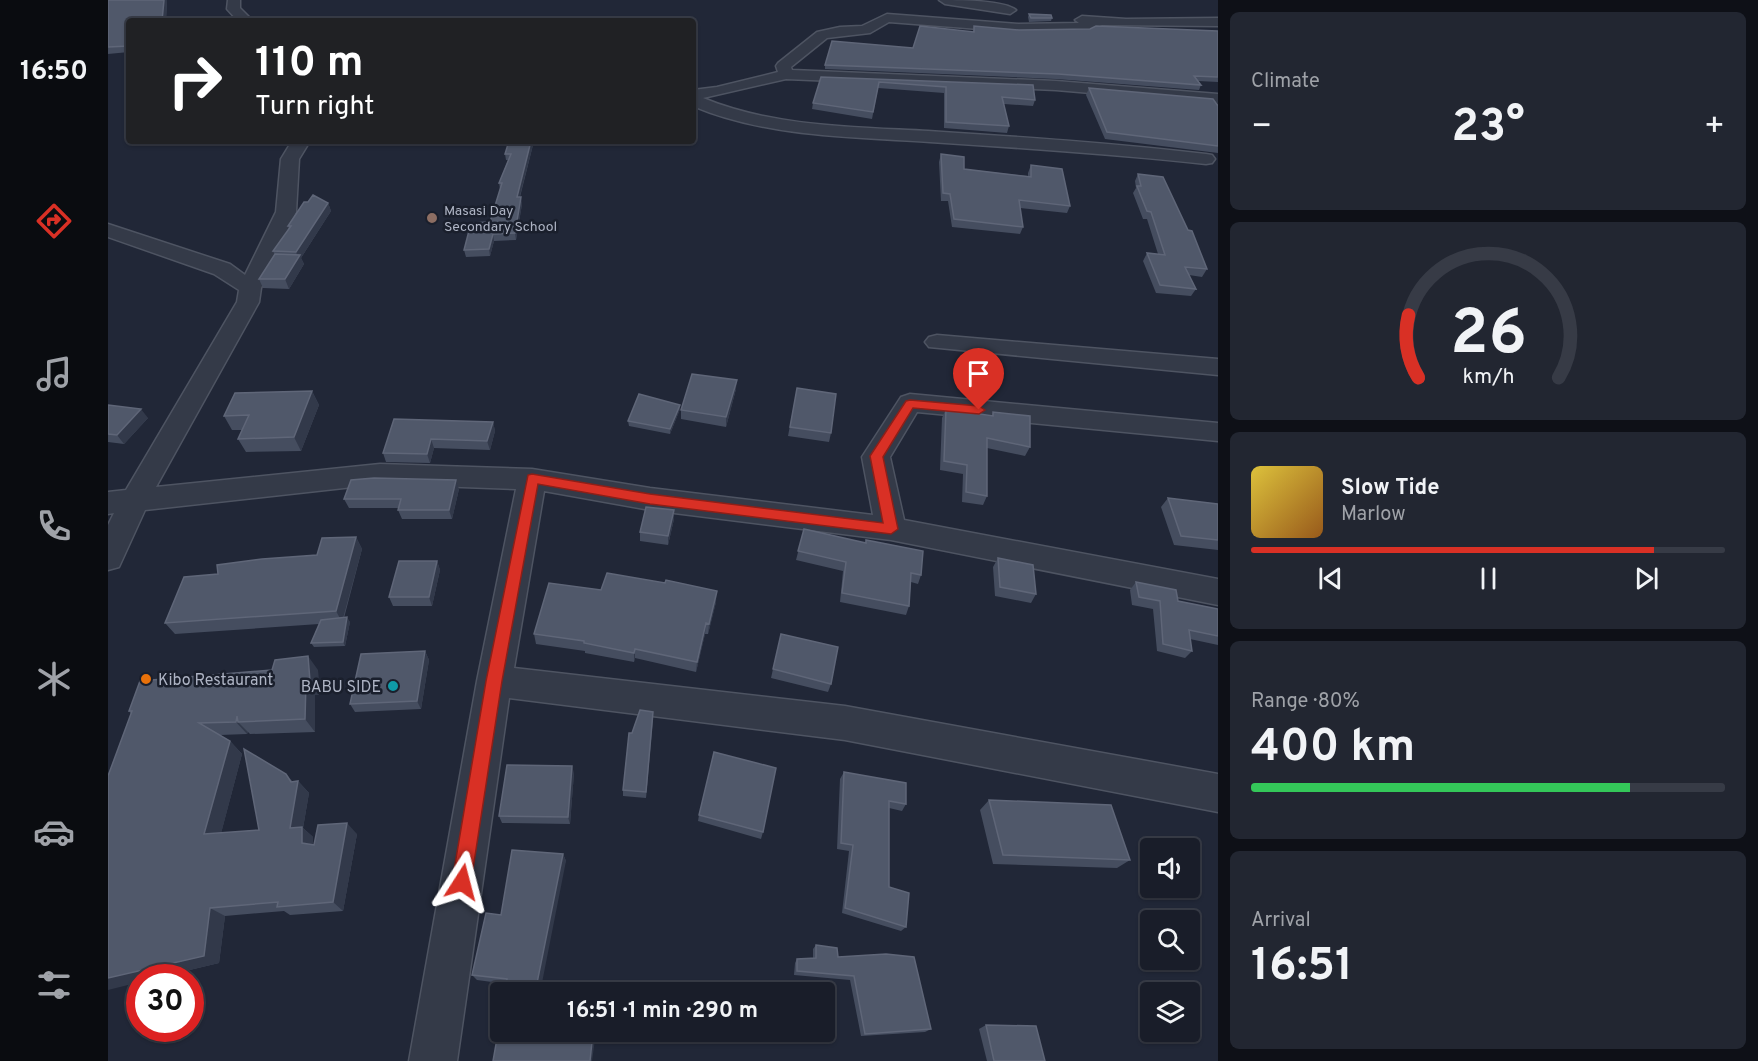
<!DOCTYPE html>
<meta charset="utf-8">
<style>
body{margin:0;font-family:Overpass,sans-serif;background:#222631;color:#f1f3f6;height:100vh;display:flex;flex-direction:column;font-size:22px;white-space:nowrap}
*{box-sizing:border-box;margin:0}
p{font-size:20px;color:#9fa2a8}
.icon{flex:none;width:33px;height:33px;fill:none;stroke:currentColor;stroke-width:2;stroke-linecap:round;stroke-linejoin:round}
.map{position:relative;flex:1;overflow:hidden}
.sheet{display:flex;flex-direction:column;gap:12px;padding:12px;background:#0e1017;width:540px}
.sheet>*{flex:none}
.hud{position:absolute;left:18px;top:18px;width:570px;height:126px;border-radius:6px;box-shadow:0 2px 4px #0004,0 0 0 2px #373b46;background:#202124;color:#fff;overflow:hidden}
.tools{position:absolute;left:1032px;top:838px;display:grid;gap:12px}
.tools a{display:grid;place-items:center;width:60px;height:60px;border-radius:6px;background:#191d29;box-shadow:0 2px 4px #0004,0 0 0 2px #373b46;font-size:30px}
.speed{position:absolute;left:18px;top:964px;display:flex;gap:12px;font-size:30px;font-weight:700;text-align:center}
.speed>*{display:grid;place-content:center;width:78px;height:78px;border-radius:50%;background:#191d29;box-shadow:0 2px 4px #0004,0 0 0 2px #373b46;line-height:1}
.speed .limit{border:9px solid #d22;background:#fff;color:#111}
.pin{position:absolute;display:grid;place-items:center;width:51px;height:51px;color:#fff;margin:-62px -26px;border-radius:50% 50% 50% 0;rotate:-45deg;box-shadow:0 0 6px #0007}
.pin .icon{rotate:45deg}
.me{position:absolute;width:66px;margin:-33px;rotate:9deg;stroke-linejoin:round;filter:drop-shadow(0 0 4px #0008)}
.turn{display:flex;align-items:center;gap:21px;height:126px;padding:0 30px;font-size:27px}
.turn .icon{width:78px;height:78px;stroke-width:2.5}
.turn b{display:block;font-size:42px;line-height:51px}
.big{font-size:45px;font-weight:700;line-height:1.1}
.sheet .widget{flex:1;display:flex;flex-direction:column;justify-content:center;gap:9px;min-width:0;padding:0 21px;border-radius:9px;background:#222631}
.sheet .dial{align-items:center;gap:0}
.dial svg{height:156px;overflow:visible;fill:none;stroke:#373b46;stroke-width:7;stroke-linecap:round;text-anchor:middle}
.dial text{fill:#f1f3f6;stroke:none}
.song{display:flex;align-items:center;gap:18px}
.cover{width:72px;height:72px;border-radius:9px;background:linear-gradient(135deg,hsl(50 70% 55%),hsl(30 70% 35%))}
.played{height:6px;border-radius:3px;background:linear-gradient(90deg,#d93025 85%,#373b46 85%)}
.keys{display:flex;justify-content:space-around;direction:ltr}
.heat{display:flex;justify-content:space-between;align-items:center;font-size:33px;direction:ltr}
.charge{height:9px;border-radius:4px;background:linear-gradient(90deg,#34c759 80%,#373b46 0)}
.trip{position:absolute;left:382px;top:982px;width:345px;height:60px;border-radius:6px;background:#191d29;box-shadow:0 2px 4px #0004,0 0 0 2px #373b46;font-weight:700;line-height:60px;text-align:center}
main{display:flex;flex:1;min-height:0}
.tab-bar{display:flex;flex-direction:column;width:108px;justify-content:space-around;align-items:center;background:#0a0c10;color:#9fa2a8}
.tab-bar .icon{width:42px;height:42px}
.tab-bar .current{color:#d93025}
.tab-bar b{font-size:27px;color:#f1f3f6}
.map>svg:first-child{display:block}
</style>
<main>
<nav class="tab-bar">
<b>16:50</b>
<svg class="icon current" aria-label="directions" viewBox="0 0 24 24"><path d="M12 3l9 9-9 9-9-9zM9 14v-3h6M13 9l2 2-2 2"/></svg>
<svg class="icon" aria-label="music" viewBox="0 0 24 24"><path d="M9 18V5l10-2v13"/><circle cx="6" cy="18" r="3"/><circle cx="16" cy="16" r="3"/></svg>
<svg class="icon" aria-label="phone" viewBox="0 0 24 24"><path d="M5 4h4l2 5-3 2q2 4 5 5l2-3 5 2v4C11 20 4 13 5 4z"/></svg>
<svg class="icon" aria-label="climate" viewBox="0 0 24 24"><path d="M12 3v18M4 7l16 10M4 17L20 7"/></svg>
<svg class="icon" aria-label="car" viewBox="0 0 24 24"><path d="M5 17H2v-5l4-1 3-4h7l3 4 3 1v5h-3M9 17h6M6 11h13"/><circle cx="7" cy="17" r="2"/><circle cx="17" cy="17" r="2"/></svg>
<svg class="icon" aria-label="filters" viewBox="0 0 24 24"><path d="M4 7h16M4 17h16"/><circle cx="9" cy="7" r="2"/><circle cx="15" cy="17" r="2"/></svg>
</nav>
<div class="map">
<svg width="1110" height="1061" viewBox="0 0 1110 1061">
<rect width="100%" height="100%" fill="#212737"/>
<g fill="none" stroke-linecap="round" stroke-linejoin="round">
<g stroke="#4e5462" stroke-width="3">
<path id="street" d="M 120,0 L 132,0 L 132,8 L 145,21 L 130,21 L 119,9 Z
M 831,0 C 849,0 896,0 908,10 L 902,14 L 837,4 Z
M 779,14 L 910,24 L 971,23 L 967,20 L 974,16 L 1018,19 L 1110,18 L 1110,26 L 994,25 L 980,31 L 910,32 L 781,22 L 762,33 L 719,38 L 683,67 L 684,70 L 948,81 L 1110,94 L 1110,104 L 948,90 L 678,79 L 595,98 C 665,127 746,127 820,131 C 913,137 1005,143 1098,154 L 1104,155 L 1107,159 L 1104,163 L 1098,164 C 1006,154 914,148 822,142 C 743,137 658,137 585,106 L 585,90 L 609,87 L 670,72 L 668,66 L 670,63 L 709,32 L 732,27 L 754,26 Z
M 184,141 L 202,141 L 191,159 L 188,212 L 153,288 L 151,302 L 48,487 L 272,464 L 424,469 L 542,488 L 765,515 L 754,457 L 793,397 L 802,394 L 1110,423 L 1110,441 L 809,412 L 782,457 L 796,520 L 1110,579 L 1110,605 L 783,540 L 542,510 L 436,491 L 406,668 L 737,706 L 1110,774 L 1110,812 L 737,740 L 401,698 L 349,1061 L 301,1061 L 369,681 L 408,489 L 272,484 L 37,510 L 11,567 L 0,570 L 0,525 L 6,513 L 0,514 L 0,492 L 18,490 L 129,302 L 131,290 L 106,274 L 0,237 L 0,224 L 122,264 L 137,275 L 168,212 L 173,159 Z
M 829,335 L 1110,359 L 1110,375 L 821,347 L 817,342 L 821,337 Z"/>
</g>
<use href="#street" fill="#343a48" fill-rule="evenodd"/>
</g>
<path fill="#454d5f" d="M 0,0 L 59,0 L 58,21 L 21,21 L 21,52 L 0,54 Z
M 921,14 L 944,18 L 943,21 L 921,22 L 920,17 Z
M 866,26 L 911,30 L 1110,31 L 1110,82 L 1090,81 L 1093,85 L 1091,90 L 948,79 L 717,69 L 717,65 L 805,48 L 865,32 Z
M 713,77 L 925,85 L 927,100 L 925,106 L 896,104 L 901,126 L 899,133 L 836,128 L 836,93 L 770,88 L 764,119 L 704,109 L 705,103 Z
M 981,88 L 1110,106 L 1110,153 L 997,139 L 978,95 Z
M 426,141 L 412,197 L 414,204 L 408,240 L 386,241 L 382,256 L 358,257 L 356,250 L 382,222 L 392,189 L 391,183 L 400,160 L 398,160 L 397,154 Z
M 833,154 L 856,169 L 920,176 L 920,173 L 923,165 L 962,206 L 959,213 L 912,208 L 915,227 L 912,234 L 844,227 L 840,201 L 833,201 L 831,162 Z
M 1030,174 L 1080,230 L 1099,269 L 1094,277 L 1081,275 L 1088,289 L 1083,296 L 1048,293 L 1035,261 L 1039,253 L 1050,254 L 1039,219 L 1035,219 L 1025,193 L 1028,188 L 1027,181 Z
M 220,203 L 223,211 L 193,258 L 196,264 L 181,289 L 155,288 L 151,279 L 167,255 L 165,251 L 181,229 L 180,226 Z
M 689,388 L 723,433 L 721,442 L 680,436 Z
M 628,389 L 618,427 L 573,419 L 573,410 Z
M 204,391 L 211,405 L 193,451 L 138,452 L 130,439 L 134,430 L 124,430 L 116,416 Z
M 0,405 L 40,418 L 16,444 L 0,442 Z
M 572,405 L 572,409 L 562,434 L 521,426 L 520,421 Z
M 838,409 L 884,416 L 885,412 L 922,447 L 917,456 L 879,448 L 879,496 L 875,505 L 854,502 L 855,474 L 832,470 L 834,418 Z
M 385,422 L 387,431 L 382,450 L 326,448 L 322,463 L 278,462 L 275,453 Z
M 351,489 L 344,519 L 294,519 L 290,510 L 291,508 L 241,508 L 236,499 Z
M 1060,498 L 1110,504 L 1110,550 L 1066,545 L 1053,507 Z
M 566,510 L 566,519 L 560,545 L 532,541 L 532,532 Z
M 696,529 L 757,543 L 758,540 L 813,575 L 810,584 L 803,582 L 801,606 L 798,615 L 732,602 L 735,571 L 688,560 Z
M 248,537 L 254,549 L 236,618 L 242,622 L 237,646 L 206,647 L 203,643 L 211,624 L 67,634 L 57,623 L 110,574 L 209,555 Z
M 890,558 L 928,594 L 923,603 L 887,596 L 885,567 Z
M 329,561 L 332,570 L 324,606 L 285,606 L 281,597 Z
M 1028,582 L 1070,601 L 1110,609 L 1110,645 L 1082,639 L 1084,651 L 1077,658 L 1049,651 L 1045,609 L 1024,605 L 1022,590 Z
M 493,590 L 608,602 L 600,634 L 597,634 L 588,672 L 527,658 L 526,662 L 477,653 L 477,651 L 428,644 L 426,634 Z
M 317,651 L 321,660 L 313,709 L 247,712 L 242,704 Z
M 665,669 L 723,684 L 720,692 L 663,678 Z
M 210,670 L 211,695 L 207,695 L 207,732 L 142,734 L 140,732 L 139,734 L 112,735 L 122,741 L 134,754 L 113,833 L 151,830 L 178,774 L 185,782 L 190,781 L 201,793 L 195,828 L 205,837 L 205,845 L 249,834 L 235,911 L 182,915 L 176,911 L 117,916 L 111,963 L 48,978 L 32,978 L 23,714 L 21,711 Z
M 545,718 L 538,798 L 515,796 L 515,790 L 524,733 Z
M 736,772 L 798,804 L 794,811 L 781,808 L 781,887 L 798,927 L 793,931 L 734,913 L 741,851 L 729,849 L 732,779 Z
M 466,773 L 462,824 L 394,823 L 391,816 Z
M 881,800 L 1022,860 L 1009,868 L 885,864 L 872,810 Z
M 591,815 L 655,832 L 653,839 L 590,821 Z
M 455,854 L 458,861 L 399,984 L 369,980 L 364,975 L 393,915 Z
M 708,945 L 730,957 L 823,1029 L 817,1032 L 753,1036 L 742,980 L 686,975 L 687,963 L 689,959 L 705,958 L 705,949 Z
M 878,1025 L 937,1061 L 879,1061 L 871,1029 Z"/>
<path fill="#32394a" d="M 56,0 L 59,0 L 58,21 L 54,21 Z
M 423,141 L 426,141 L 410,203 L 409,197 Z
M 413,197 L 414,204 L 408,240 L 407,233 Z
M 220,203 L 223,211 L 193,258 L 196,264 L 181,289 L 177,279 L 190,258 L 188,252 Z
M 385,234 L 386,241 L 382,256 L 381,249 Z
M 629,380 L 628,389 L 618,427 L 618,417 Z
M 204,391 L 211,405 L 193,451 L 186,437 Z
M 572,405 L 572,409 L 562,434 L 562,429 Z
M 33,409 L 40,418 L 16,444 L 9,435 Z
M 385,422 L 387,431 L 382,450 L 379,441 Z
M 323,439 L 326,448 L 322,463 L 319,454 Z
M 348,480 L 351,489 L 344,519 L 341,510 Z
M 566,510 L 566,519 L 560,545 L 560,536 Z
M 248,537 L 254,549 L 234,622 L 228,611 Z
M 329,561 L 332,570 L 324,606 L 321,597 Z
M 609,591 L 608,602 L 600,634 L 601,624 Z
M 239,617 L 242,622 L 237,646 L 235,642 Z
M 598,623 L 597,634 L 588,672 L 589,662 Z
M 527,649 L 527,658 L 526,662 L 526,653 Z
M 317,651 L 321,660 L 313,709 L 309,701 Z
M 200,656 L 210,670 L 211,695 L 207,695 L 207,732 L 197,719 L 198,682 Z
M 545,712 L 545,718 L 538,798 L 538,792 Z
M 129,716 L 130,722 L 140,732 L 139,734 L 128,722 Z
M 122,741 L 134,754 L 110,845 L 96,834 Z
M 464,766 L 466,773 L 462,824 L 460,817 Z
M 178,774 L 189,787 L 190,781 L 201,793 L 195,828 L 205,837 L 205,853 L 194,843 L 182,828 L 183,782 Z
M 239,823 L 249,834 L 235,911 L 225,902 Z
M 455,854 L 458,861 L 432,993 L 427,993 Z
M 102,908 L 117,916 L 111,963 L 48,978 L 32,978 L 32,982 L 0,990 L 0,978 Z
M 485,1032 L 488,1032 L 484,1061 L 482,1061 Z"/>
<path fill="#50586a" stroke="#5f6678" stroke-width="1.5" d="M 0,0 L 56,0 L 54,21 L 21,21 L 21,46 L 0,47 Z
M 921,14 L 943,15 L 944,18 L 923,18 Z
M 812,26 L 866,32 L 866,26 L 911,30 L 982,29 L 988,26 L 1110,31 L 1110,77 L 1086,76 L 1093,85 L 950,74 L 717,65 L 724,41 L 805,48 Z
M 713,77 L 925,85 L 927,100 L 894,97 L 901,126 L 838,122 L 838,87 L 771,82 L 765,112 L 705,103 Z
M 981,88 L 1105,99 L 1110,106 L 1110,146 L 999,132 Z
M 401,141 L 423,141 L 409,197 L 413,197 L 407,233 L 385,234 L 381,249 L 356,250 L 363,223 L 382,222 L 394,183 L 391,183 L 403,154 L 397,154 Z
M 833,154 L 856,157 L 856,169 L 923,177 L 923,165 L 954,169 L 962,206 L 911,200 L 915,227 L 846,219 L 842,194 L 835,193 Z
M 1030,174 L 1055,177 L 1080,230 L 1084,231 L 1099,269 L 1077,267 L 1088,289 L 1052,285 L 1039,253 L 1057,255 L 1043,212 L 1039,211 L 1029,186 L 1033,186 Z
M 205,195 L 220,203 L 188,252 L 165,251 L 183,226 L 180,226 L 196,202 L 200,202 Z
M 167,254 L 192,255 L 177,279 L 151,279 Z
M 584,374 L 629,380 L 618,417 L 573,410 Z
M 689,388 L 728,394 L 723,433 L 682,427 Z
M 204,391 L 186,437 L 130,439 L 141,415 L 116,416 L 127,393 Z
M 531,394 L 572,405 L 562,429 L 520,421 Z
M 0,405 L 33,409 L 9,435 L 0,434 Z
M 838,409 L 885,416 L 885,412 L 922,416 L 922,447 L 879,438 L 879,496 L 858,492 L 859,465 L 836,461 Z
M 286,419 L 385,422 L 379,441 L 323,439 L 319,454 L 275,453 Z
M 266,478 L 348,480 L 341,510 L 290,510 L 293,499 L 236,499 L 243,480 Z
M 1060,498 L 1110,504 L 1110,540 L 1073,536 Z
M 538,507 L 566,510 L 560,536 L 532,532 Z
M 696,529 L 758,543 L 758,540 L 815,551 L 813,575 L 803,573 L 801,606 L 734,593 L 738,562 L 690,551 Z
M 248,537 L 228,611 L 57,623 L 76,577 L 110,574 L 109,565 L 154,559 L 209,555 L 214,538 Z
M 890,558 L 925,565 L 928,594 L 892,587 Z
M 291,561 L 329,561 L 321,597 L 281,597 Z
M 499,573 L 557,583 L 558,580 L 609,591 L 601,624 L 598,623 L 589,662 L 527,649 L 526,653 L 476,643 L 476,641 L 426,634 L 441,583 L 493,590 Z
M 1028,582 L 1068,590 L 1070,601 L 1110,609 L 1110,636 L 1081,630 L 1084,651 L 1055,644 L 1052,601 L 1031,597 Z
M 239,617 L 235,642 L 203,643 L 213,620 Z
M 673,634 L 730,647 L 723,684 L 665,669 Z
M 317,651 L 309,701 L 242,704 L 253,654 Z
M 200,656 L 202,681 L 198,682 L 197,719 L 130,722 L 129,716 L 128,722 L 91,723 L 122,741 L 96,834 L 151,830 L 136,749 L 178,774 L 183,782 L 190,781 L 182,828 L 194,827 L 194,843 L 206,845 L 210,825 L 239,823 L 225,902 L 169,907 L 170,902 L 102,908 L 96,956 L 0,978 L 0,776 L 24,711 L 21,711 L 32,681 L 164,670 L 167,660 Z
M 532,710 L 545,712 L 538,792 L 515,790 L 521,733 L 524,733 Z
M 606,752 L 668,768 L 655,832 L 591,815 Z
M 399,765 L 464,766 L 460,817 L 391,816 Z
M 736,772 L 798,783 L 798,804 L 781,801 L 781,887 L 801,893 L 798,927 L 737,908 L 745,845 L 733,843 Z
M 881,800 L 1003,805 L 1022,860 L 895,855 Z
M 404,850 L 455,854 L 427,993 L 397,993 L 399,979 L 364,975 L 378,913 L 393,915 Z
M 708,945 L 729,948 L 730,957 L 778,954 L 806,957 L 823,1029 L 757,1034 L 746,976 L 689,971 L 689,959 L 708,958 Z
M 393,1016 L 393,1032 L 485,1032 L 482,1061 L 385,1061 Z
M 878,1025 L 928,1026 L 937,1061 L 886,1061 Z"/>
<path fill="#d93025" stroke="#8d1f18" stroke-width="1.5" d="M 802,400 L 871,406 L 877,410 L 871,414 L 805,408 L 775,457 L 790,529 L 783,534 L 542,504 L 430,484 L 394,681 L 363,882 L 360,889 L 354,892 L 347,889 L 344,882 L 378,681 L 420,475 L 424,474 L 542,494 L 775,523 L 762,456 L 798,401 Z"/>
<circle fill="#8d6e63" stroke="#1a1f2c" stroke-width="2" cx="324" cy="218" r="6"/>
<circle fill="#e8710a" stroke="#1a1f2c" stroke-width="2" cx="38" cy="679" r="6"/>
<circle fill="#0f9aa8" stroke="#1a1f2c" stroke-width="2" cx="285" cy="686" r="6"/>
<g text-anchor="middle" stroke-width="5" stroke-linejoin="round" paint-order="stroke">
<g font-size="14" fill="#aeb4c4" stroke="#1a1f2c" text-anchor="start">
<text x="336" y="215">Masasi Day<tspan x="336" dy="16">Secondary School</tspan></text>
</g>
<g font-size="16" fill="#aeb4c4" stroke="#1a1f2c" text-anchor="start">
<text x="50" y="685">Kibo Restaurant</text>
<text x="273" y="692" text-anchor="end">BABU SIDE</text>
</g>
</g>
</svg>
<div class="tools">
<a><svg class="icon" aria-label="sound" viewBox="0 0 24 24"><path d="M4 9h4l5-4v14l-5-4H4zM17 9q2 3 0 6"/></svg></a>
<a><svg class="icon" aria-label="search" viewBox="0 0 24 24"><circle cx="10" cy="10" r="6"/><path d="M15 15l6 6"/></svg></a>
<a><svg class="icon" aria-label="layers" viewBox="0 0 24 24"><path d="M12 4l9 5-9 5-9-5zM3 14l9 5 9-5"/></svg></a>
</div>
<div class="speed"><div class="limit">30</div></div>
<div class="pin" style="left:871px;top:410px;background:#d93025"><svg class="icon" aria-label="arrive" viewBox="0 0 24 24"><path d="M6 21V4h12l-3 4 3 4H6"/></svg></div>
<svg class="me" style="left:354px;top:882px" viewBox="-20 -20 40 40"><path d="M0-17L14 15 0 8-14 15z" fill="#d93025" stroke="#fff" stroke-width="4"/></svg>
<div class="trip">16:51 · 1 min · 290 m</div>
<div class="hud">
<div class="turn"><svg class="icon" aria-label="right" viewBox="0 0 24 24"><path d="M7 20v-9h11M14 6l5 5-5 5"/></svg><div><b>110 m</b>Turn right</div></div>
</div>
</div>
<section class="sheet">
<div class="widget"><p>Climate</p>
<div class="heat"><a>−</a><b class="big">23°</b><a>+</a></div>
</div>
<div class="widget dial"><svg viewBox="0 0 100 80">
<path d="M14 69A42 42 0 1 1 86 69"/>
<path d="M14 69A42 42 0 0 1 9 37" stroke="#d93025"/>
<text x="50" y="56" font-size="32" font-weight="700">26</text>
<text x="50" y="72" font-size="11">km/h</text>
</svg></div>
<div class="widget">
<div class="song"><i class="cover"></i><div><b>Slow Tide</b><p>Marlow</p></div></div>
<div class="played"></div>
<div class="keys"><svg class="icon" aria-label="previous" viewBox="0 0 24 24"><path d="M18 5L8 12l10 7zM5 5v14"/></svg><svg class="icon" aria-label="pause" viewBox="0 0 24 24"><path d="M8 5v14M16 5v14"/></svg><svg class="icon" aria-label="next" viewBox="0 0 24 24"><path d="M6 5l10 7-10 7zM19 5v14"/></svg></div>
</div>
<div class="widget"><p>Range · 80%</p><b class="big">400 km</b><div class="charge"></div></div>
<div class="widget"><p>Arrival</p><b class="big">16:51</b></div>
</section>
</main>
